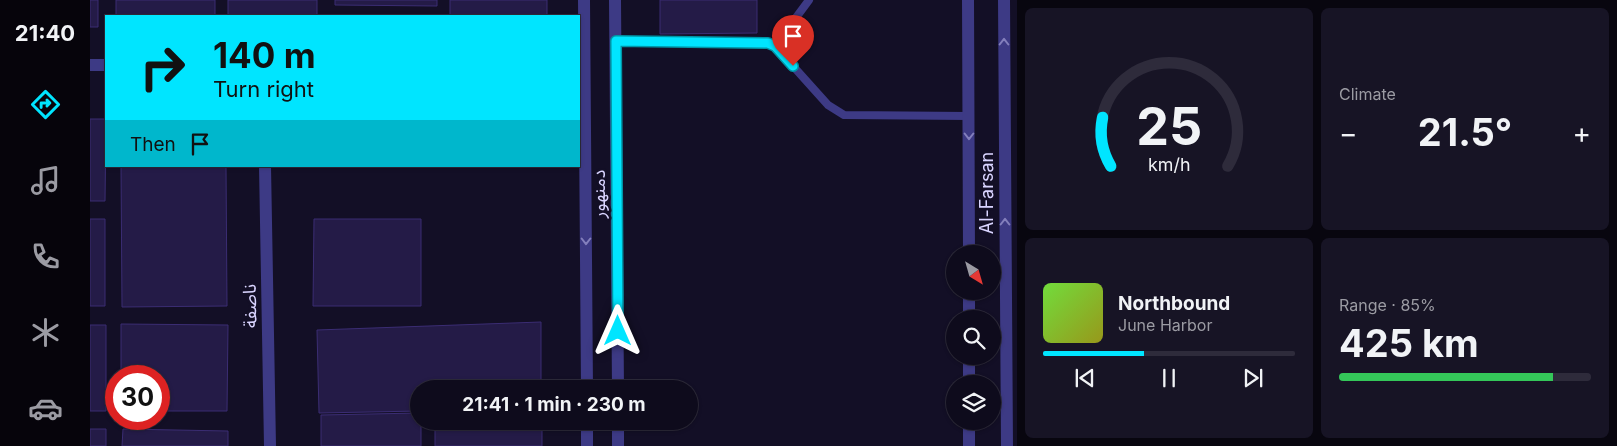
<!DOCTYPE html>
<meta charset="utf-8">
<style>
body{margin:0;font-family:Inter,"Noto Sans Arabic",sans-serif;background:#171425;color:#f1f3f6;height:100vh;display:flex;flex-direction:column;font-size:19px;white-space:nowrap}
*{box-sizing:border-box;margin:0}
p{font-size:16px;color:#9b9ba3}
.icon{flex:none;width:28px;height:28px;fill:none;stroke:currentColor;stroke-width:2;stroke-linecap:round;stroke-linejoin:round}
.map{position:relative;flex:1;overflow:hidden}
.details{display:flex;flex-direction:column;gap:8px;padding:8px;background:#08060f;width:600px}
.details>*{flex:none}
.hud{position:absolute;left:15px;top:15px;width:475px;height:152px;border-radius:0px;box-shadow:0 1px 4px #0004,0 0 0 1px #2e2b3b;background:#00e5ff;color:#111;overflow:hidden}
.needle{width:32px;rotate:143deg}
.tools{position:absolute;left:856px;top:245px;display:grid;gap:10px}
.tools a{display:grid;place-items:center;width:55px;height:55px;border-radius:50%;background:#0e0b1c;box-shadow:0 1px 4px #0004,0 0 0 1px #2e2b3b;font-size:25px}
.speed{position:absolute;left:15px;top:365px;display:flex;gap:10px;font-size:25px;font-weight:700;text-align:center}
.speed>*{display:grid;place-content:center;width:65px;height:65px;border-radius:50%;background:#0e0b1c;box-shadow:0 1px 4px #0004,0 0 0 1px #2e2b3b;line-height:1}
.speed .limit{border:8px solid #d22;background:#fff;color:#111}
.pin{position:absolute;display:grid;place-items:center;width:42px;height:42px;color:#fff;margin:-51px -21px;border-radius:50% 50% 50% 0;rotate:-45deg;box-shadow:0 0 5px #0007}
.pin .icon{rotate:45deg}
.me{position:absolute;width:55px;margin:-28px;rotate:0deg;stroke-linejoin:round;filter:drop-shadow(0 0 4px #0008)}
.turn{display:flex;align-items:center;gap:18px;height:105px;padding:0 25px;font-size:22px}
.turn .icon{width:65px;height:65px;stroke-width:2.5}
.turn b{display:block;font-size:35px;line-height:42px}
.then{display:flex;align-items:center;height:48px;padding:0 25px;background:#0003;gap:10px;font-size:19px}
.big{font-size:38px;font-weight:700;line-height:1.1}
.details .widget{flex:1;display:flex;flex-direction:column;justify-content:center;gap:8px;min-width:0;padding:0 18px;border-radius:8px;background:#171425}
.details .dial{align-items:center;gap:0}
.dial svg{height:130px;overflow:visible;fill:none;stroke:#2e2b3b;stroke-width:7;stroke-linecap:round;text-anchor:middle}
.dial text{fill:#f1f3f6;stroke:none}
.song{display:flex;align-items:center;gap:15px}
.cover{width:60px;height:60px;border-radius:8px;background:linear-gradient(135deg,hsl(100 70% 55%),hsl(60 70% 35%))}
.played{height:5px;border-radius:2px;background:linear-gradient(90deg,#00e5ff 40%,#2e2b3b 40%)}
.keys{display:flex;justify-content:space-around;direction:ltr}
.heat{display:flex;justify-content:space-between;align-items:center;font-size:28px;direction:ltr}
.charge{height:8px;border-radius:4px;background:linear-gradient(90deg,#34c759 85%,#2e2b3b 0)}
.details .tiles{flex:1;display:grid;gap:8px;grid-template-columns:repeat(2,1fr)}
.trip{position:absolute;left:320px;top:380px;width:288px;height:50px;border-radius:25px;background:#0e0b1c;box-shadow:0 1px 4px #0004,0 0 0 1px #2e2b3b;font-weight:700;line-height:50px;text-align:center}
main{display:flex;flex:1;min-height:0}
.tab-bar{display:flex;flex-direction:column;width:90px;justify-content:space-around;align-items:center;background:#06040b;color:#9b9ba3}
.tab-bar .icon{width:35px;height:35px}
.tab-bar .selected{color:#00e5ff}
.tab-bar b{font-size:22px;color:#f1f3f6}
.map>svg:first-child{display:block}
</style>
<main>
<nav class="tab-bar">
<b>21:40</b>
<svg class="icon selected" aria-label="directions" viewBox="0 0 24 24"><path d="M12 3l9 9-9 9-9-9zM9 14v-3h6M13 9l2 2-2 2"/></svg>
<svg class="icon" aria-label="music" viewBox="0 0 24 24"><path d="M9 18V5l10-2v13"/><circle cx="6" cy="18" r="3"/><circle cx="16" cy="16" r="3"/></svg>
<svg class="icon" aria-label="phone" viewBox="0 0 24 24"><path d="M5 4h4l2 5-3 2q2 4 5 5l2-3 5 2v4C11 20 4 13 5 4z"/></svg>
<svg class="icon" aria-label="climate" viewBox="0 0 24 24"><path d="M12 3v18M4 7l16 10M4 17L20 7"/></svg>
<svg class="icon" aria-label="car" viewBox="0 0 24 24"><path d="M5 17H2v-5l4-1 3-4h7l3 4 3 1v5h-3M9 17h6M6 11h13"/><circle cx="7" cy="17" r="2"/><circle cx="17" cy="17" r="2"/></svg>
</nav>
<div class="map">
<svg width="927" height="446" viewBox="0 0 927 446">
<rect width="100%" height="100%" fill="#130f26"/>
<path fill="#241b47" stroke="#3b2d73" d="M 0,0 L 8,0 L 8,27 L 0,27 Z
M 26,0 L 125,0 L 125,16 L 26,16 Z
M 138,0 L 227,0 L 227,16 L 138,16 Z
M 245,0 L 347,0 L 347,6 L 245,5 Z
M 360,0 L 457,0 L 457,16 L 360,16 Z
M 570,0 L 667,0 L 667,33 L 570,34 Z
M 0,119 L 16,119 L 15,201 L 0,201 Z
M 31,166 L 136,166 L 137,306 L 32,307 Z
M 0,219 L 15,219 L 15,306 L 0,306 Z
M 224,219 L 331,219 L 331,306 L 223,306 Z
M 451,322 L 451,389 L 329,389 L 329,411 L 229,413 L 227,330 Z
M 31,324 L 138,325 L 137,411 L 69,411 L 69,376 L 31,376 Z
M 0,325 L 16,325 L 16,411 L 0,411 Z
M 329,413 L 329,421 L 331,421 L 331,446 L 231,446 L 231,415 Z
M 452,424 L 452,446 L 345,446 L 345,425 Z
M 0,429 L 16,429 L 16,446 L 0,446 Z
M 33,429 L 138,431 L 138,446 L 32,446 Z"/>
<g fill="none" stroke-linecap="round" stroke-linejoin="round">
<path stroke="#3d3a85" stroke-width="8" d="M 526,41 L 677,43 L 685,46 L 738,105 L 754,115 L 879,116
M 685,46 L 719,0"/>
<path stroke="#3d3a85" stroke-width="12" d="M 494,0 L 497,389
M 525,0 L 528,389
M 878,0 L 879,254
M 914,0 L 917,446
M 0,65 L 16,65
M 175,166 L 180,446
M 879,319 L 879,291
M 879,384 L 879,356
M 497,421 L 497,446
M 528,421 L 528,446
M 879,446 L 879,421"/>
</g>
<defs><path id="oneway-chevron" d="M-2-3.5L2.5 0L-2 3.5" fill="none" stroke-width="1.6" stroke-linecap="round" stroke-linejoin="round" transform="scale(1.25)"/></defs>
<g stroke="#837fbc">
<use href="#oneway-chevron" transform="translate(914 42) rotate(-90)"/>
<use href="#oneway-chevron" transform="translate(879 136) rotate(90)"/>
<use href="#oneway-chevron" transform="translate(915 222) rotate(-90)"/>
<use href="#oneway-chevron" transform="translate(496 241) rotate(90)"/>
</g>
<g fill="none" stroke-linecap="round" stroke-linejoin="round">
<g stroke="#0095a6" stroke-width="12">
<path id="route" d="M 528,331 L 526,41 L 678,43 L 685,46 L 703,66"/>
</g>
<use href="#route" stroke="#00e5ff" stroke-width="9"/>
</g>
<g text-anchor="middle" stroke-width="5" stroke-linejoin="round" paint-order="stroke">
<g font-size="18" fill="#d9d4ff" stroke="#130f26">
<text transform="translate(897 193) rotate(-90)" y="6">Al-Farsan</text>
<text transform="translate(509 194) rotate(-90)" y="6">دمنهور</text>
<text transform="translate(160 306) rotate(-91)" y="6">ناصفة</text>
</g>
</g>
</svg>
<div class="tools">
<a><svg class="needle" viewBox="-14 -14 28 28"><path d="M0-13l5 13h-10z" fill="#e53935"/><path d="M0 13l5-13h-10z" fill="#9b9ba3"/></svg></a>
<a><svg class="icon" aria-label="search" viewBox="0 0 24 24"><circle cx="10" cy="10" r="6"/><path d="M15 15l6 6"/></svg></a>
<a><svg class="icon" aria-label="layers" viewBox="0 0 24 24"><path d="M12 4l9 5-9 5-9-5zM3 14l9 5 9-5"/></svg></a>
</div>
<div class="speed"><div class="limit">30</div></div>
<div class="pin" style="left:703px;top:66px;background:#d93025"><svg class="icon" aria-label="arrive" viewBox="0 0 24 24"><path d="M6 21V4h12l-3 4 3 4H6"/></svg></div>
<svg class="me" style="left:528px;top:331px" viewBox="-20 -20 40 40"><path d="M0-17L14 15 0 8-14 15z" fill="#00e5ff" stroke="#fff" stroke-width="4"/></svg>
<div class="trip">21:41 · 1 min · 230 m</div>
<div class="hud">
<div class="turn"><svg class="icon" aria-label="right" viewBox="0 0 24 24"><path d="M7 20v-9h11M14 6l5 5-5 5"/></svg><div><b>140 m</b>Turn right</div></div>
<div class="then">Then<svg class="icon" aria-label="arrive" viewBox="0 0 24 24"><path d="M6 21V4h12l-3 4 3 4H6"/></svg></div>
</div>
</div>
<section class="details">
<div class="tiles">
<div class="widget dial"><svg viewBox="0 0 100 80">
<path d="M14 69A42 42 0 1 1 86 69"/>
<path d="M14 69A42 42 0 0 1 9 39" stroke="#00e5ff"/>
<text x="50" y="56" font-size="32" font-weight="700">25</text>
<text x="50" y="72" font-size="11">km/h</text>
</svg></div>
<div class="widget"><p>Climate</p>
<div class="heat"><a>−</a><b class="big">21.5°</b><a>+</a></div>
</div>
<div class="widget">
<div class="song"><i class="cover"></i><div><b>Northbound</b><p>June Harbor</p></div></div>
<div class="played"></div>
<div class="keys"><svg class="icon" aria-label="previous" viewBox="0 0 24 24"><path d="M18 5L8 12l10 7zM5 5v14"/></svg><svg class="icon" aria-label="pause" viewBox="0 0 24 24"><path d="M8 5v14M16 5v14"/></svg><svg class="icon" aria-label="next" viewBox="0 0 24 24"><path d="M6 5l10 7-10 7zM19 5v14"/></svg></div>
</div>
<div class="widget"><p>Range · 85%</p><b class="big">425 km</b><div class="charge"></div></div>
</div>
</section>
</main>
